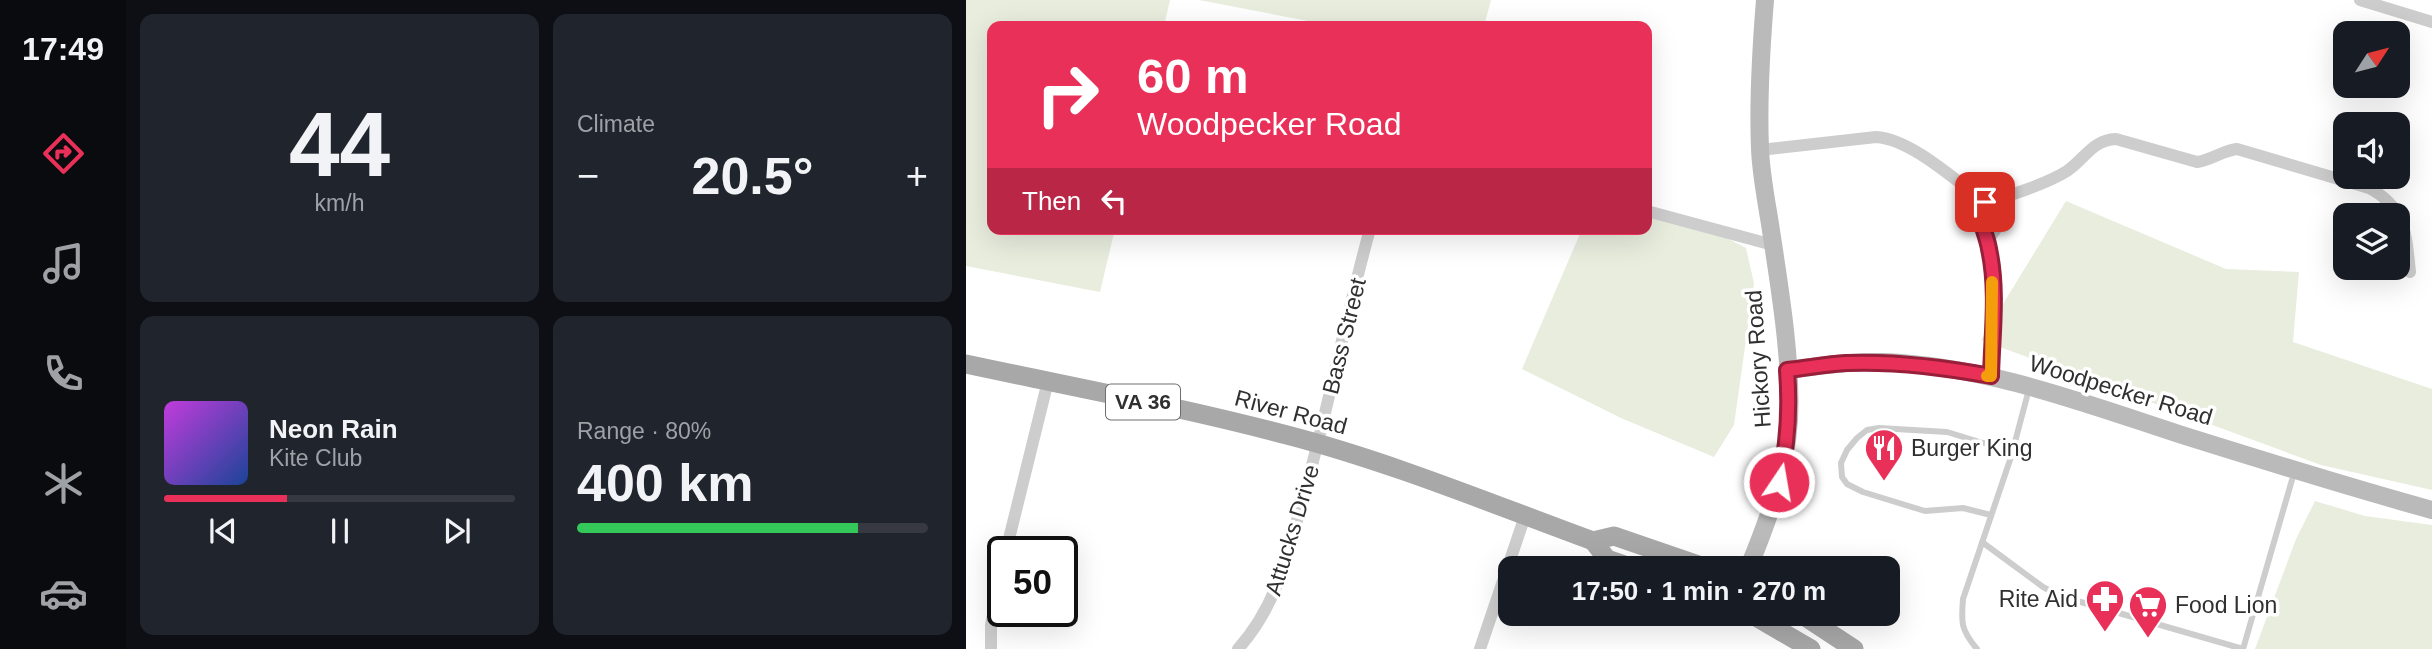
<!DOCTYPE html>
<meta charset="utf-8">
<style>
body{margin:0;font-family:Helvetica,sans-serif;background:#20242c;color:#f1f3f6;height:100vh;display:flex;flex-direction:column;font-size:26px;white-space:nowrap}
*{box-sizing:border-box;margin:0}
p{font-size:23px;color:#9ea1a6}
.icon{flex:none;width:38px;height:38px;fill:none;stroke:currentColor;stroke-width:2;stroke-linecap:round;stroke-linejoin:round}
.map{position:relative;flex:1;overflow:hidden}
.side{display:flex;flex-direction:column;gap:14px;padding:14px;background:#0d0f14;width:840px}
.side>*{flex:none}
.banner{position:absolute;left:21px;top:21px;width:665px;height:214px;border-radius:14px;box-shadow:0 7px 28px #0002;background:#e93058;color:#fff;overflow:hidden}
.needle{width:46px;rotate:54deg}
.controls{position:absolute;left:1367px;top:21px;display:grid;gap:14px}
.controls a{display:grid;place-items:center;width:77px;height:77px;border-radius:14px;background:#171b24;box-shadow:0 7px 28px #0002;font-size:35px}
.speed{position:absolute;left:21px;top:536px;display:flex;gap:14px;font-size:35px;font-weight:700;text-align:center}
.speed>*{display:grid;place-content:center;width:91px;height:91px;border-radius:50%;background:#171b24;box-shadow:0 7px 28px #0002;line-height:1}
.speed .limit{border:4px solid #111;border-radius:10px;background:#fff;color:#111}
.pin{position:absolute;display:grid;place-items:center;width:60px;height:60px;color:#fff;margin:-30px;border-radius:14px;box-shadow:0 4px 10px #0006}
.me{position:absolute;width:77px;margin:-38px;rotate:12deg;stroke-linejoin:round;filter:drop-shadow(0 0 5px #0008)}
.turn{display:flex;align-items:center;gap:24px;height:147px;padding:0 35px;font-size:32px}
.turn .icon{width:91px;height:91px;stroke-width:2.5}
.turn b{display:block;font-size:49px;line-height:60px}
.then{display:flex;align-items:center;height:66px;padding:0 35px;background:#0003;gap:14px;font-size:26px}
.big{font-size:52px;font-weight:700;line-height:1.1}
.side .widget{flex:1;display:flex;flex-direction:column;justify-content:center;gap:10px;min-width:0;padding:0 24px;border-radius:14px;background:#20242c}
.side .dial{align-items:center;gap:0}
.dial b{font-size:91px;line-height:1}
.song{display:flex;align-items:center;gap:21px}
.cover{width:84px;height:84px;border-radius:10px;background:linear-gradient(135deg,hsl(290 70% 55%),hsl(220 70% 35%))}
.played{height:7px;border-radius:4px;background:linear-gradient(90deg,#e93058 35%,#363941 35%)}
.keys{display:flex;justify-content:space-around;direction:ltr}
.heat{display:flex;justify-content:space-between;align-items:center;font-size:38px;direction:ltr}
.charge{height:10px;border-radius:5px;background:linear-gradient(90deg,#34c759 80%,#363941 0)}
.side .tiles{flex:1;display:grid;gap:14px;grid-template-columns:repeat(2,1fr)}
.trip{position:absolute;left:532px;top:556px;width:402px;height:70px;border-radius:14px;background:#171b24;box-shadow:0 7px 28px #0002;font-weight:700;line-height:70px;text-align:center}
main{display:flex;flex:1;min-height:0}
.tabs{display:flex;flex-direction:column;width:126px;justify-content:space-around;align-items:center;background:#090b0e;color:#9ea1a6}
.tabs .icon{width:49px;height:49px}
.tabs .active{color:#e93058}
.tabs b{font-size:32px;color:#f1f3f6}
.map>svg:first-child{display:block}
</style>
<main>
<nav class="tabs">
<b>17:49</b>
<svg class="icon active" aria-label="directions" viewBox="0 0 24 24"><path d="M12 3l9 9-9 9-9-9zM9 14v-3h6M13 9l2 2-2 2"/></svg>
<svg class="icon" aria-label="music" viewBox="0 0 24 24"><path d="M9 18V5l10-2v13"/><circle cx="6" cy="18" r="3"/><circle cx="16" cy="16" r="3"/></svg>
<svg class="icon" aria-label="phone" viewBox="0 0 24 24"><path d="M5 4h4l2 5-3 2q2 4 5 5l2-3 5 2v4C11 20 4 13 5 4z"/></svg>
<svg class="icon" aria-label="climate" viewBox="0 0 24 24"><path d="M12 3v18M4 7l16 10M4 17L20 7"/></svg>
<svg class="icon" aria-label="car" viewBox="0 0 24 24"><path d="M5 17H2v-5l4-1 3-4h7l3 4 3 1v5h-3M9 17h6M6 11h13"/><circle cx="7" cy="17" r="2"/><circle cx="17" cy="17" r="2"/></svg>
</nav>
<section class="side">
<div class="tiles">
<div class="widget dial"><b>44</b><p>km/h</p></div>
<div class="widget"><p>Climate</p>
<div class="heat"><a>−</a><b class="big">20.5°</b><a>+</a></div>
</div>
<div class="widget">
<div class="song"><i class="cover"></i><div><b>Neon Rain</b><p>Kite Club</p></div></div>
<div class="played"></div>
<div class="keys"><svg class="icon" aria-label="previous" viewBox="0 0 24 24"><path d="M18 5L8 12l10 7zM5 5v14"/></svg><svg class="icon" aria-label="pause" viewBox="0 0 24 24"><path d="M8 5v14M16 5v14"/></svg><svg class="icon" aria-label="next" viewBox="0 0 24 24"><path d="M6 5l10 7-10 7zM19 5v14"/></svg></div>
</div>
<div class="widget"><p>Range · 80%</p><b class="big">400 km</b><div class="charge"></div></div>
</div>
</section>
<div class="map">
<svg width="1466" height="649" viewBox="0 0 1466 649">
<rect width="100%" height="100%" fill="#fff"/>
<path fill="#e8edde" d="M 0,0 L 204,0 L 198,26 L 26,26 L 26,229 L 149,229 L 134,292 L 0,266 Z
M 233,0 L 525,0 L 518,26 L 368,26 Z
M 1100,201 L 1260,269 L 1333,272 L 1327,342 L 1466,389 L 1466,490 L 1355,465 L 1015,340 Z
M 681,211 L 716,215 L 780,248 L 788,283 L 768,425 L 748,457 L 655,418 L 556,369 L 616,229 L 681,229 Z
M 1349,501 L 1399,516 L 1466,525 L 1466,649 L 1289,649 L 1330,539 Z"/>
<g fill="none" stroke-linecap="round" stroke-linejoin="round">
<path stroke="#cdcdcd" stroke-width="6" d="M 1413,215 L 1418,199
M 1021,242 L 1027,238 L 1039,222 L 1036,198
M 1025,515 L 997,508 L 959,511 L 897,492 L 881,484 L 876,477 L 875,463 L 881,450 L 891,438 L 901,430 L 913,428 L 981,432 L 1017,443 L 1048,443
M 1016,542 L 1077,587 L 1094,596 L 1277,649
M 1011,649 C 995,630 995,623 997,599 L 1045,457 L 1063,389
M 1277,649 L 1328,473"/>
<path stroke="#cdcdcd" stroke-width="12" d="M 1394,0 L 1466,22
M 794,150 L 910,137 C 945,139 990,181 1019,202 C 1010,221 1019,230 1023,249 C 1032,288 1026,336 1025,377
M 1019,202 C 1042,197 1082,183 1101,171 C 1119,159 1126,140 1150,139 L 1231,162 C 1245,160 1256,151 1271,149 L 1403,188 C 1440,207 1440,235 1444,272
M 681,211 L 807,245
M 40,551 L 82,381
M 25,649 L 25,625 L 37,565
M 272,649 C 312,604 321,555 337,499 C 362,410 379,319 404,229
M 514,649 L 559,516"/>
<path stroke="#bababa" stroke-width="18" d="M 821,370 C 853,366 885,361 917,362 C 1021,366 1118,403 1216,435 C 1299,461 1382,487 1466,510
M 782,569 C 802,521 820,472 823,420 C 826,359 813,284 804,224 C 800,199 795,174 794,149 C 792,100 795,49 799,0"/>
<path stroke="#a8a8a8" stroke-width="19" d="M 0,364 C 107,387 215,407 321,435 C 425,462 526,504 627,541 L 648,536 L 744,569
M 627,541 L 641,559 L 670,569
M 785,614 L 845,649
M 835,614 L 888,649"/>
</g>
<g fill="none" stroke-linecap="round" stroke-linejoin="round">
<g stroke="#971f39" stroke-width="18">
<path id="route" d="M 813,482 C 822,445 824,409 821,370 C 841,368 861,364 880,363 C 929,361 977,367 1025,376 C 1026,335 1032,290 1023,249 C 1020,230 1010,221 1019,202"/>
</g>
<use href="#route" stroke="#e93058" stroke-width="12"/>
<path stroke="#f59e0b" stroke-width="12" d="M 1021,376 L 1025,376 L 1026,282"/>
</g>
<defs>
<g id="restaurant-pin" transform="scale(2.0125)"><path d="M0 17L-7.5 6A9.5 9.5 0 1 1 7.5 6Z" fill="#e93058" stroke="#fff"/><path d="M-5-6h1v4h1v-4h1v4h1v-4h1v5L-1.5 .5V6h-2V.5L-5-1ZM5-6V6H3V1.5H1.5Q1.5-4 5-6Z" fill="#fff"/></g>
<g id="pharmacy-pin" transform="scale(2.0125)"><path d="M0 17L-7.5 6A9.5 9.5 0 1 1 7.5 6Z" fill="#e93058" stroke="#fff"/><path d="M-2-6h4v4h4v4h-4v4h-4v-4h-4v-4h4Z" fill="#fff"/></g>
<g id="supermarket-pin" transform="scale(2.0125)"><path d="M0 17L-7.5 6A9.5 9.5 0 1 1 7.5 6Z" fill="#e93058" stroke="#fff"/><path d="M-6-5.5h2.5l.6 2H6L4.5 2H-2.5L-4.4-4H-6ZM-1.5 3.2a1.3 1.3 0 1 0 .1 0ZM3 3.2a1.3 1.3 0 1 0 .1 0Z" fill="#fff"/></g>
</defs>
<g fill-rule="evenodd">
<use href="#restaurant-pin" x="918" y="448"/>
<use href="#pharmacy-pin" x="1139" y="599"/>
<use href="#supermarket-pin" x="1182" y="605"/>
</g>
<g text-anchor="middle" stroke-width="7" stroke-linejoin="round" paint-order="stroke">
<rect fill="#fff" stroke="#6e6e6e" stroke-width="2" x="140" y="384.5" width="74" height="35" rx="5"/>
<g font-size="21" font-weight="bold" fill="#303030">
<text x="177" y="409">VA 36</text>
</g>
<g font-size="23" fill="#303030" stroke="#fff">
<text transform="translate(378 336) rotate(-76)" y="8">Bass Street</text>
<text transform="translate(792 359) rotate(-94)" y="8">Hickory Road</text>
<text transform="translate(1155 390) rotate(17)" y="8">Woodpecker Road</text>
<text transform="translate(325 412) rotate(15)" y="8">River Road</text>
<text transform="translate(326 530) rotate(-73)" y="8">Attucks Drive</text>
</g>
<g font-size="23" fill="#303030" stroke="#fff" text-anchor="start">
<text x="945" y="456">Burger King</text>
<text x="1112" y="607" text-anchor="end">Rite Aid</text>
<text x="1209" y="613">Food Lion</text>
</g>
</g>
</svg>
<div class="controls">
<a><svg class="needle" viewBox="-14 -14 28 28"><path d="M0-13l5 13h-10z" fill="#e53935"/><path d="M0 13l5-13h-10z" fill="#9ea1a6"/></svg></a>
<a><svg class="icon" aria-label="sound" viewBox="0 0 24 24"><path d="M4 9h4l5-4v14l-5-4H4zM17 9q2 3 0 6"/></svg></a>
<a><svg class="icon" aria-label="layers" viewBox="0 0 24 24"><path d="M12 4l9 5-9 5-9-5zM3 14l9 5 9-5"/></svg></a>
</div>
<div class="speed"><div class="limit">50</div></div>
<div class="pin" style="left:1019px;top:202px;background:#d93025"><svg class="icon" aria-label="arrive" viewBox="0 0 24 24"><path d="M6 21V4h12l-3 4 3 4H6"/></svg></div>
<svg class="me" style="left:813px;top:482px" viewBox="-20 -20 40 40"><circle r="17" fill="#e93058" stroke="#fff" stroke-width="3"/><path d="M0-11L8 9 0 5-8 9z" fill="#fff"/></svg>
<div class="trip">17:50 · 1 min · 270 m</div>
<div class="banner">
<div class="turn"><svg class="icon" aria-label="right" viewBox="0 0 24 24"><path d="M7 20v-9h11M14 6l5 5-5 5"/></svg><div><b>60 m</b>Woodpecker Road</div></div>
<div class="then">Then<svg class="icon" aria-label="left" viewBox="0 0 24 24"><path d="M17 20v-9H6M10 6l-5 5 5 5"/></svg></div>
</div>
</div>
</main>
